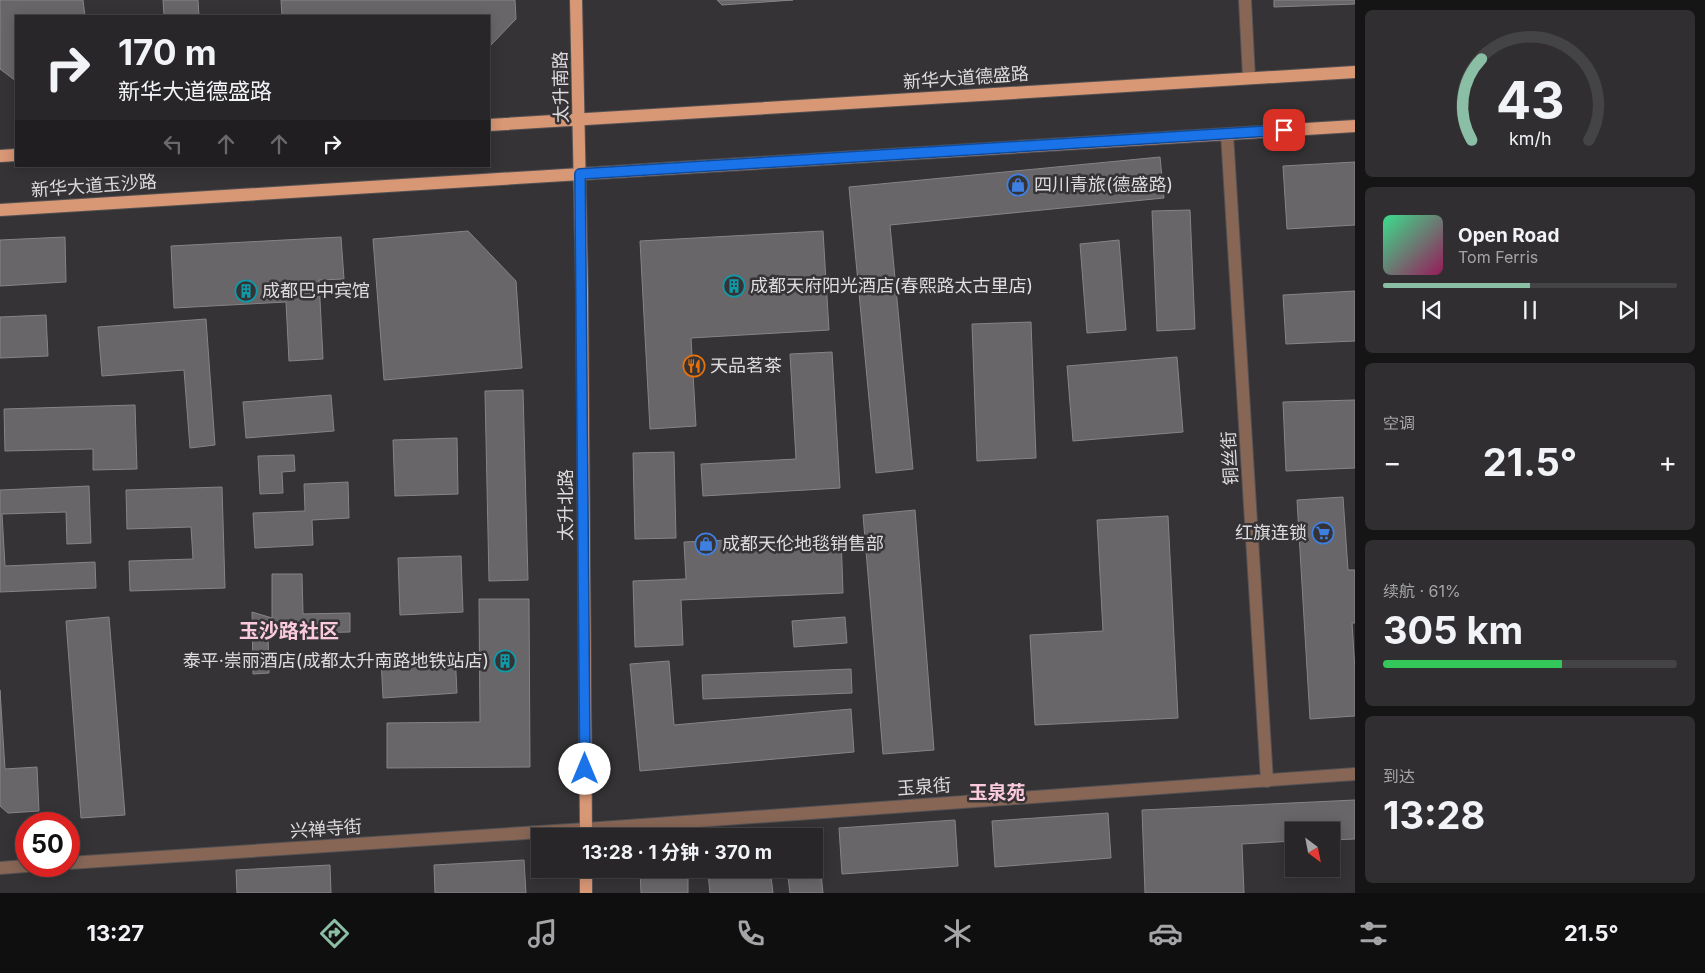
<!DOCTYPE html>
<html lang="zh">
<meta charset="utf-8">
<style>
body{margin:0;font-family:Inter,"Noto Sans SC",sans-serif;background:#302e30;color:#f1f3f6;height:100vh;display:flex;flex-direction:column;font-size:19px;white-space:nowrap}
*{box-sizing:border-box;margin:0}
p{font-size:16px;color:#a5a5a8}
.icon{flex:none;width:28px;height:28px;fill:none;stroke:currentColor;stroke-width:2;stroke-linecap:round;stroke-linejoin:round}
.map{position:relative;flex:1;overflow:hidden}
.side{display:flex;flex-direction:column;gap:10px;padding:10px;background:#161516;width:350px}
.side>*{flex:none}
.banner{position:absolute;left:15px;top:15px;width:475px;height:152px;border-radius:0px;box-shadow:0 2px 12px #0003,0 0 0 1px #444345;background:#282628;color:#f1f3f6;overflow:hidden}
.needle{width:32px;rotate:148deg}
.buttons{position:absolute;left:1285px;top:822px;display:grid;gap:10px}
.buttons a{display:grid;place-items:center;width:55px;height:55px;border-radius:0px;background:#282628;box-shadow:0 2px 12px #0003,0 0 0 1px #444345;font-size:25px}
.speed{position:absolute;left:15px;top:812px;display:flex;gap:10px;font-size:25px;font-weight:700;text-align:center}
.speed>*{display:grid;place-content:center;width:65px;height:65px;border-radius:50%;background:#282628;box-shadow:0 2px 12px #0003,0 0 0 1px #444345;line-height:1}
.speed .limit{border:8px solid #d22;background:#fff;color:#111}
.pin{position:absolute;display:grid;place-items:center;width:42px;height:42px;color:#fff;margin:-21px;border-radius:10px;box-shadow:0 2px 8px #0006}
.me{position:absolute;width:55px;margin:-28px;rotate:0deg;stroke-linejoin:round;filter:drop-shadow(0 0 4px #0008)}
.turn{display:flex;align-items:center;gap:18px;height:105px;padding:0 20px;font-size:22px}
.turn .icon{width:65px;height:65px;stroke-width:2.5}
.turn b{display:block;font-size:35px;line-height:42px}
.lanes{display:flex;align-items:center;height:48px;padding:0 20px;background:#0003;justify-content:center;gap:25px;direction:ltr}
.lanes .off{opacity:.35}
.big{font-size:38px;font-weight:700;line-height:1.1}
.side .tile{flex:1;display:flex;flex-direction:column;justify-content:center;gap:8px;min-width:0;padding:0 18px;border-radius:8px;background:#302e30}
.side .dial{align-items:center;gap:0}
.dial svg{height:130px;overflow:visible;fill:none;stroke:#444345;stroke-width:7;stroke-linecap:round;text-anchor:middle}
.dial text{fill:#f1f3f6;stroke:none}
.song{display:flex;align-items:center;gap:15px}
.cover{width:60px;height:60px;border-radius:8px;background:linear-gradient(135deg,hsl(150 70% 55%),hsl(330 70% 35%))}
.played{height:5px;border-radius:2px;background:linear-gradient(90deg,#8abfa5 50%,#444345 50%)}
.keys{display:flex;justify-content:space-around;direction:ltr}
.heat{display:flex;justify-content:space-between;align-items:center;font-size:28px;direction:ltr}
.charge{height:8px;border-radius:4px;background:linear-gradient(90deg,#34c759 61%,#444345 0)}
.trip{position:absolute;left:531px;top:828px;width:292px;height:50px;border-radius:0px;background:#282628;box-shadow:0 2px 12px #0003,0 0 0 1px #444345;font-weight:700;line-height:50px;text-align:center}
.dock{display:flex;height:80px;justify-content:space-around;align-items:center;background:#100f10;color:#a5a5a8}
.dock .icon{width:35px;height:35px}
.dock .active{color:#8abfa5}
.dock b{font-size:22px;color:#f1f3f6}
main{display:flex;flex:1;min-height:0}
.map>svg:first-child{display:block}
</style>
<main>
<div class="map">
<svg width="1355" height="893" viewBox="0 0 1355 893">
<rect width="100%" height="100%" fill="#353335"/>
<path fill="#686668" stroke="#868486" d="M 0,0 L 83,0 L 85,16 L 16,16 L 16,81 L 0,69 Z
M 163,0 L 198,0 L 199,16 L 164,16 Z
M 281,0 L 515,0 L 516,19 L 489,47 L 489,16 L 282,16 Z
M 717,0 L 793,0 L 722,5 Z
M 1274,0 L 1355,0 L 1355,4 L 1274,7 Z
M 1160,157 L 1164,198 L 890,225 L 913,469 L 876,473 L 849,187 Z
M 1355,162 L 1355,225 L 1287,229 L 1283,166 Z
M 1190,210 L 1195,329 L 1157,331 L 1152,211 Z
M 468,231 L 516,281 L 522,368 L 384,380 L 373,239 Z
M 823,231 L 829,330 L 691,338 L 696,426 L 650,429 L 640,241 Z
M 65,237 L 66,282 L 0,286 L 0,240 Z
M 341,237 L 344,279 L 319,280 L 323,359 L 289,361 L 286,302 L 174,308 L 171,246 Z
M 1119,240 L 1126,330 L 1087,333 L 1080,244 Z
M 1355,291 L 1355,341 L 1286,344 L 1283,295 Z
M 46,315 L 48,356 L 0,358 L 0,317 Z
M 206,319 L 215,445 L 190,448 L 184,370 L 102,376 L 98,327 Z
M 1031,322 L 1036,458 L 977,461 L 972,324 Z
M 832,352 L 840,488 L 703,496 L 701,464 L 796,459 L 790,354 Z
M 1177,357 L 1183,432 L 1073,441 L 1067,366 Z
M 523,390 L 528,580 L 489,581 L 485,391 Z
M 331,395 L 334,431 L 246,438 L 243,402 Z
M 1355,400 L 1355,468 L 1286,471 L 1283,402 Z
M 135,405 L 137,469 L 93,470 L 93,449 L 5,451 L 4,409 Z
M 457,438 L 458,494 L 395,496 L 393,440 Z
M 674,452 L 676,538 L 635,539 L 633,453 Z
M 294,455 L 295,471 L 282,472 L 283,493 L 260,494 L 258,456 Z
M 348,482 L 349,518 L 312,520 L 313,545 L 255,548 L 253,513 L 305,511 L 304,484 Z
M 89,486 L 91,543 L 67,544 L 66,512 L 2,514 L 5,566 L 95,562 L 96,588 L 0,592 L 0,490 Z
M 222,487 L 225,588 L 130,591 L 129,561 L 193,559 L 191,527 L 127,529 L 126,490 Z
M 1343,497 L 1348,570 L 1355,570 L 1355,623 L 1352,623 L 1355,670 L 1355,716 L 1310,719 L 1297,500 Z
M 915,510 L 934,750 L 883,754 L 863,515 Z
M 1168,516 L 1178,718 L 1035,725 L 1030,635 L 1103,631 L 1097,520 Z
M 841,535 L 843,593 L 681,600 L 683,645 L 635,647 L 633,581 L 686,579 L 684,542 Z
M 461,556 L 463,612 L 400,615 L 398,558 Z
M 272,574 L 302,574 L 303,614 L 350,613 L 350,632 L 268,634 L 269,673 L 253,674 L 252,612 L 272,618 Z
M 479,599 L 529,599 L 530,767 L 387,768 L 387,723 L 480,722 Z
M 109,617 L 125,815 L 81,818 L 66,621 Z
M 845,617 L 847,643 L 794,647 L 792,621 Z
M 455,653 L 457,693 L 383,698 L 381,658 Z
M 669,661 L 674,725 L 851,709 L 854,752 L 640,771 L 630,664 Z
M 851,669 L 852,693 L 703,699 L 702,675 Z
M 0,690 L 5,769 L 37,767 L 39,811 L 8,813 L 0,806 Z
M 1355,800 L 1355,839 L 1331,840 L 1331,831 L 1294,831 L 1294,841 L 1242,844 L 1244,893 L 1145,893 L 1142,810 Z
M 1108,813 L 1111,858 L 995,867 L 992,821 Z
M 955,820 L 958,866 L 842,874 L 839,828 Z
M 818,846 L 823,893 L 790,893 L 787,869 L 815,869 L 815,847 Z
M 524,860 L 526,893 L 435,893 L 434,865 Z
M 330,865 L 331,893 L 237,893 L 236,870 Z
M 640,869 L 688,869 L 688,893 L 641,893 Z
M 745,869 L 770,869 L 773,893 L 710,893 L 708,873 Z"/>
<g fill="none" stroke-linecap="round" stroke-linejoin="round">
<g stroke="#535153" stroke-width="14">
<path id="minor" d="M 1245,0 L 1249,78
M 1227,134 L 1267,781
M 69,863 L 586,829 L 1355,774
M 0,868 L 26,866"/>
</g>
<g stroke="#535153" stroke-width="14">
<path id="major" d="M 576,0 L 582,292 L 586,836
M 489,125 L 1355,72
M 0,156 L 16,155
M 0,210 L 1355,126
M 586,869 L 586,893"/>
</g>
<use href="#minor" stroke="#876656" stroke-width="12"/>
<use href="#major" stroke="#d89775" stroke-width="12"/>
</g>
<g fill="none" stroke-linecap="round" stroke-linejoin="round">
<g stroke="#114b97" stroke-width="12">
<path id="route" d="M 585,769 L 580,174 L 1284,130"/>
</g>
<use href="#route" stroke="#1a73e8" stroke-width="9"/>
</g>
<defs>
<g id="shop-ring" transform="scale(1.125)"><circle r="9.5" fill="#353335" stroke="#3f7fe0" stroke-width="1.5"/><path d="M-5-2.5h2.3a2.7 3.5 0 0 1 5.4 0H5L5.5 6h-11ZM-1.5-2.5h3a1.5 2.3 0 0 0-3 0Z" fill="#3f7fe0"/></g>
<g id="building-ring" transform="scale(1.125)"><circle r="9.5" fill="#353335" stroke="#0f9aa8" stroke-width="1.5"/><path d="M-4-6H4V6H1V3H-1V6H-4ZM-2.5-4.3h1.7v1.8h-1.7ZM.8-4.3h1.7v1.8H.8ZM-2.5-1h1.7V.8h-1.7ZM.8-1h1.7V.8H.8Z" fill="#0f9aa8"/></g>
<g id="restaurant-ring" transform="scale(1.125)"><circle r="9.5" fill="#353335" stroke="#e8710a" stroke-width="1.5"/><path d="M-5-6h1v4h1v-4h1v4h1v-4h1v5L-1.5 .5V6h-2V.5L-5-1ZM5-6V6H3V1.5H1.5Q1.5-4 5-6Z" fill="#e8710a"/></g>
<g id="supermarket-ring" transform="scale(1.125)"><circle r="9.5" fill="#353335" stroke="#3f7fe0" stroke-width="1.5"/><path d="M-6-5.5h2.5l.6 2H6L4.5 2H-2.5L-4.4-4H-6ZM-1.5 3.2a1.3 1.3 0 1 0 .1 0ZM3 3.2a1.3 1.3 0 1 0 .1 0Z" fill="#3f7fe0"/></g>
</defs>
<g fill-rule="evenodd">
<use href="#shop-ring" x="1018" y="185"/>
<use href="#building-ring" x="734" y="286"/>
<use href="#building-ring" x="246" y="291"/>
<use href="#restaurant-ring" x="694" y="366"/>
<use href="#supermarket-ring" x="1323" y="533"/>
<use href="#shop-ring" x="706" y="544"/>
<use href="#building-ring" x="505" y="661"/>
</g>
<g text-anchor="middle" stroke-width="5" stroke-linejoin="round" paint-order="stroke">
<g font-size="18" fill="#dedcde" stroke="#353335">
<text transform="translate(966 78) rotate(-4)" y="6">新华大道德盛路</text>
<text transform="translate(561 87) rotate(-91)" y="6">太升南路</text>
<text transform="translate(94 186) rotate(-4)" y="6">新华大道玉沙路</text>
<text transform="translate(1230 458) rotate(-93)" y="6">铜丝街</text>
<text transform="translate(566 505) rotate(-90)" y="6">太升北路</text>
<text transform="translate(924 787) rotate(-4)" y="6">玉泉街</text>
<text transform="translate(326 829) rotate(-4)" y="6">兴禅寺街</text>
</g>
<g font-size="18" fill="#dedcde" stroke="#353335" text-anchor="start">
<text x="1034" y="191">四川青旅(德盛路)</text>
<text x="750" y="292">成都天府阳光酒店(春熙路太古里店)</text>
<text x="262" y="297">成都巴中宾馆</text>
<text x="710" y="372">天品茗茶</text>
<text x="1307" y="539" text-anchor="end">红旗连锁</text>
<text x="722" y="550">成都天伦地毯销售部</text>
<text x="489" y="667" text-anchor="end">泰平·崇丽酒店(成都太升南路地铁站店)</text>
</g>
<g font-size="19" font-weight="bold" fill="#fbcbdd" stroke="#353335">
<text x="997" y="799">玉泉苑</text>
</g>
<g font-size="20" font-weight="bold" fill="#fbcbdd" stroke="#353335">
<text x="289" y="638">玉沙路社区</text>
</g>
</g>
</svg>
<div class="buttons">
<a><svg class="needle" viewBox="-14 -14 28 28"><path d="M0-13l5 13h-10z" fill="#e53935"/><path d="M0 13l5-13h-10z" fill="#a5a5a8"/></svg></a>
</div>
<div class="speed"><div class="limit">50</div></div>
<div class="pin" style="left:1284px;top:130px;background:#d93025"><svg class="icon" aria-label="arrive" viewBox="0 0 24 24"><path d="M6 21V4h12l-3 4 3 4H6"/></svg></div>
<svg class="me" style="left:585px;top:769px" viewBox="-20 -20 40 40"><circle r="19" fill="#fff"/><path d="M0-13L10 11 0 6-10 11z" fill="#1a73e8"/></svg>
<div class="trip">13:28 · 1 分钟 · 370 m</div>
<div class="banner">
<div class="turn"><svg class="icon" aria-label="right" viewBox="0 0 24 24"><path d="M7 20v-9h11M14 6l5 5-5 5"/></svg><div><b>170 m</b>新华大道德盛路</div></div>
<div class="lanes"><svg class="icon off" aria-label="left" viewBox="0 0 24 24"><path d="M17 20v-9H6M10 6l-5 5 5 5"/></svg><svg class="icon off" aria-label="ahead" viewBox="0 0 24 24"><path d="M12 20V5M6 11l6-6 6 6"/></svg><svg class="icon off" aria-label="ahead" viewBox="0 0 24 24"><path d="M12 20V5M6 11l6-6 6 6"/></svg><svg class="icon" aria-label="right" viewBox="0 0 24 24"><path d="M7 20v-9h11M14 6l5 5-5 5"/></svg></div>
</div>
</div>
<section class="side">
<div class="tile dial"><svg viewBox="0 0 100 80">
<path d="M14 69A42 42 0 1 1 86 69"/>
<path d="M14 69A42 42 0 0 1 20 19" stroke="#8abfa5"/>
<text x="50" y="56" font-size="32" font-weight="700">43</text>
<text x="50" y="72" font-size="11">km/h</text>
</svg></div>
<div class="tile">
<div class="song"><i class="cover"></i><div><b>Open Road</b><p>Tom Ferris</p></div></div>
<div class="played"></div>
<div class="keys"><svg class="icon" aria-label="previous" viewBox="0 0 24 24"><path d="M18 5L8 12l10 7zM5 5v14"/></svg><svg class="icon" aria-label="pause" viewBox="0 0 24 24"><path d="M8 5v14M16 5v14"/></svg><svg class="icon" aria-label="next" viewBox="0 0 24 24"><path d="M6 5l10 7-10 7zM19 5v14"/></svg></div>
</div>
<div class="tile"><p>空调</p>
<div class="heat"><a>−</a><b class="big">21.5°</b><a>+</a></div>
</div>
<div class="tile"><p>续航 · 61%</p><b class="big">305 km</b><div class="charge"></div></div>
<div class="tile"><p>到达</p><b class="big">13:28</b></div>
</section>
</main>
<nav class="dock">
<b>13:27</b>
<svg class="icon active" aria-label="directions" viewBox="0 0 24 24"><path d="M12 3l9 9-9 9-9-9zM9 14v-3h6M13 9l2 2-2 2"/></svg>
<svg class="icon" aria-label="music" viewBox="0 0 24 24"><path d="M9 18V5l10-2v13"/><circle cx="6" cy="18" r="3"/><circle cx="16" cy="16" r="3"/></svg>
<svg class="icon" aria-label="phone" viewBox="0 0 24 24"><path d="M5 4h4l2 5-3 2q2 4 5 5l2-3 5 2v4C11 20 4 13 5 4z"/></svg>
<svg class="icon" aria-label="climate" viewBox="0 0 24 24"><path d="M12 3v18M4 7l16 10M4 17L20 7"/></svg>
<svg class="icon" aria-label="car" viewBox="0 0 24 24"><path d="M5 17H2v-5l4-1 3-4h7l3 4 3 1v5h-3M9 17h6M6 11h13"/><circle cx="7" cy="17" r="2"/><circle cx="17" cy="17" r="2"/></svg>
<svg class="icon" aria-label="filters" viewBox="0 0 24 24"><path d="M4 7h16M4 17h16"/><circle cx="9" cy="7" r="2"/><circle cx="15" cy="17" r="2"/></svg>
<b>21.5°</b>
</nav>
